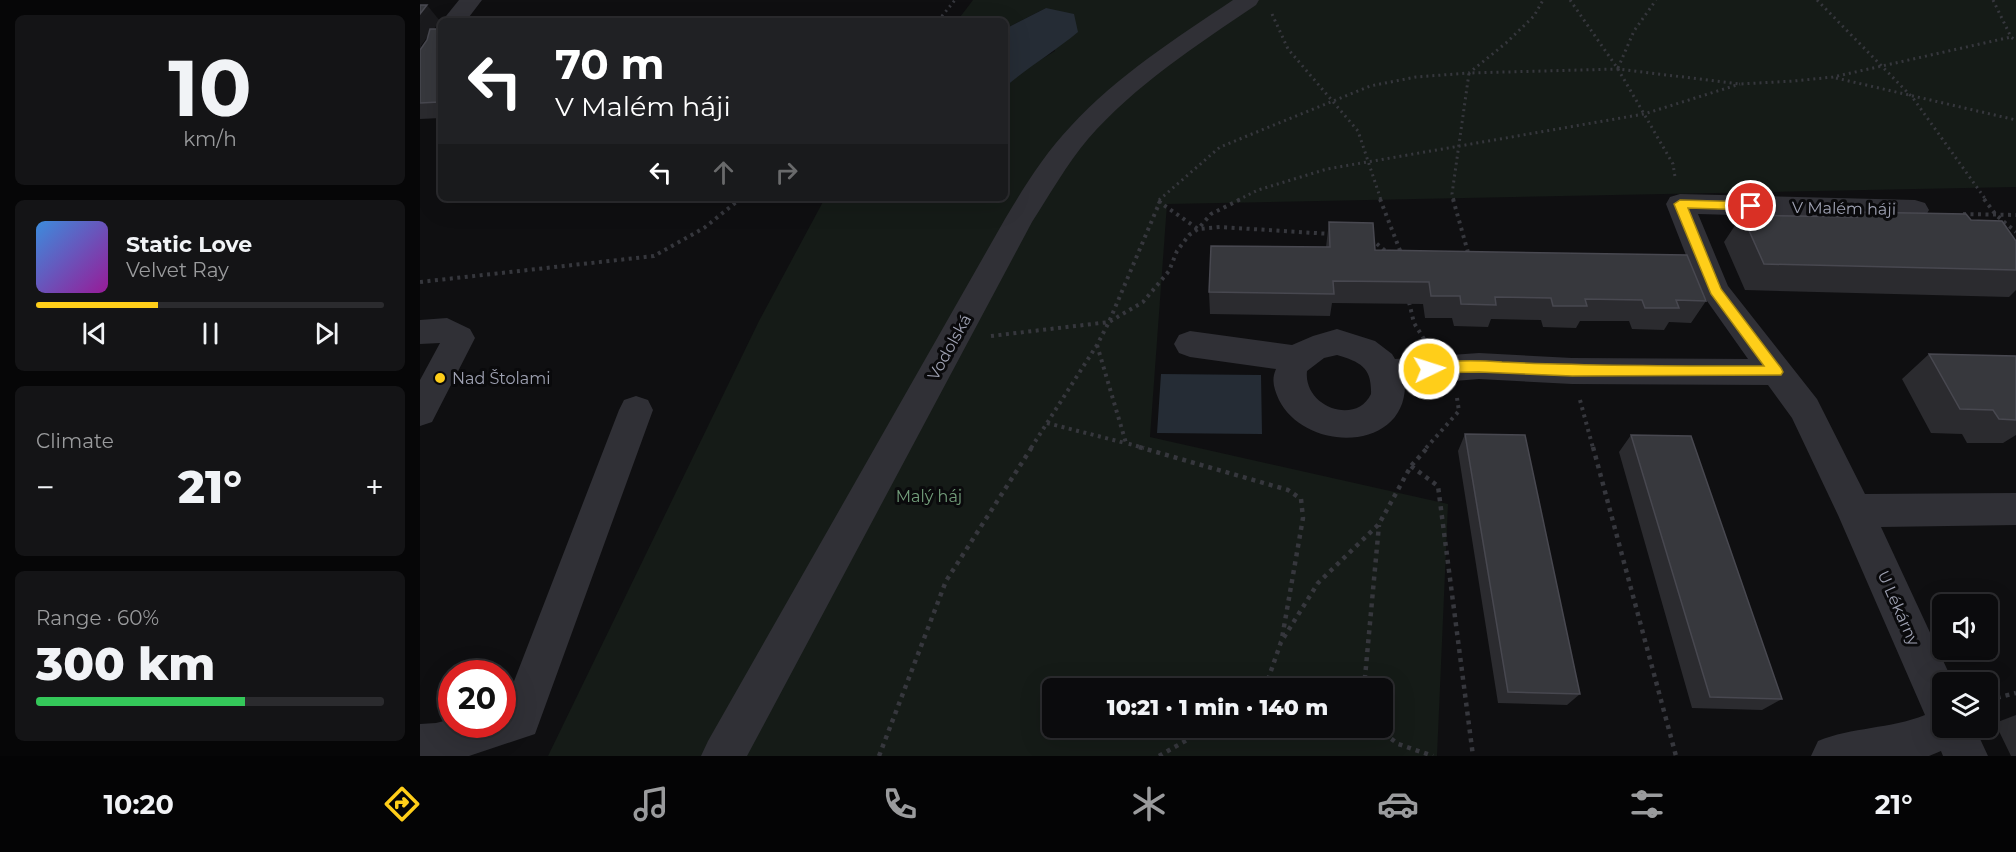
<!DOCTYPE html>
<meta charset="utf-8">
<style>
body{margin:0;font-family:Montserrat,sans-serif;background:#141416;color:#f1f3f6;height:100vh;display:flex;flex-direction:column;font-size:22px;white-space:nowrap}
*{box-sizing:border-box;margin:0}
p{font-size:20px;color:#9a9b9d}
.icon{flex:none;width:33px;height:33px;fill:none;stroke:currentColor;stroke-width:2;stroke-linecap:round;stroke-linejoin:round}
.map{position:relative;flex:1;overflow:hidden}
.side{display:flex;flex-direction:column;gap:15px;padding:15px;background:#060607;width:420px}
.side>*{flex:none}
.guide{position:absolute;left:18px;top:18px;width:570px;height:183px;border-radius:9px;box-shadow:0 6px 24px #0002,0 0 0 2px #2b2b2e;background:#202124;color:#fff;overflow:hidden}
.buttons{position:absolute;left:1512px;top:594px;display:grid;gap:12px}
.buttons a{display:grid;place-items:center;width:66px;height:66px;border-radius:9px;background:#0b0b0d;box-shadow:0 6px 24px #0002,0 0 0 2px #2b2b2e;font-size:30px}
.speed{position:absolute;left:18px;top:660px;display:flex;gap:12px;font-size:30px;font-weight:700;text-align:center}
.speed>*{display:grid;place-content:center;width:78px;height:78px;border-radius:50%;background:#0b0b0d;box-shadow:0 6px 24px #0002,0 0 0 2px #2b2b2e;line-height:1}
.speed .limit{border:9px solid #d22;background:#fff;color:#111}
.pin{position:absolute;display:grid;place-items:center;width:51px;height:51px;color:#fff;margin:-26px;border:3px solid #fff;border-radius:50%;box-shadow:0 2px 6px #0007}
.me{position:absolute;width:66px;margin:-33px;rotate:86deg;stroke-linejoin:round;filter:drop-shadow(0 0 4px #0008)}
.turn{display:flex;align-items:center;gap:21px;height:126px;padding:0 18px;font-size:27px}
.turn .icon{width:78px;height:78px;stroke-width:2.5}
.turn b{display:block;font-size:42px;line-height:51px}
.lanes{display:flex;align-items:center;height:57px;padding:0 18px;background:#0003;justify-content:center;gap:30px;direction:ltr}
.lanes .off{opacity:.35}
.big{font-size:45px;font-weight:800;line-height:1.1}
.side .tile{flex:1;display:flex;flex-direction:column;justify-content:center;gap:9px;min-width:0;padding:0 21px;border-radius:9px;background:#141416}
.side .dial{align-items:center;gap:0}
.dial b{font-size:78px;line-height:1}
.song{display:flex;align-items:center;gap:18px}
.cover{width:72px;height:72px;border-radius:9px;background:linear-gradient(135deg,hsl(210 70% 55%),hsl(300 70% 35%))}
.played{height:6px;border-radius:3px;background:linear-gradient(90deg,#ffce19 35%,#2b2b2e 35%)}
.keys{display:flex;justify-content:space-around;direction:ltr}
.heat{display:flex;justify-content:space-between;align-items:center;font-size:33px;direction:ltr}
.charge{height:9px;border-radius:4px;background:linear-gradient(90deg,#34c759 60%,#2b2b2e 0)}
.trip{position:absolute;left:622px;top:678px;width:351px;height:60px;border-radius:9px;background:#0b0b0d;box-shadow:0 6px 24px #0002,0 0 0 2px #2b2b2e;font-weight:800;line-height:60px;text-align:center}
.dock{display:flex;height:96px;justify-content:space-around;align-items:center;background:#040405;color:#9a9b9d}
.dock .icon{width:42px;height:42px}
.dock .selected{color:#ffce19}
.dock b{font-size:27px;color:#f1f3f6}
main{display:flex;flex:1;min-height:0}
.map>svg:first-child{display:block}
</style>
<main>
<section class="side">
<div class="tile dial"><b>10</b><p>km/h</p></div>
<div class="tile">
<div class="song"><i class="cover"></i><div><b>Static Love</b><p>Velvet Ray</p></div></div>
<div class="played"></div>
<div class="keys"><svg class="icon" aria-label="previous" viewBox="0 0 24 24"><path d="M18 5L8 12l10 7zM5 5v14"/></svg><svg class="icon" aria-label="pause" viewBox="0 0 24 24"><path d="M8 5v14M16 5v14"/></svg><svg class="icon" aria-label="next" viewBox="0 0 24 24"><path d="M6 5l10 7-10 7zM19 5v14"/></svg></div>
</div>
<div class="tile"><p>Climate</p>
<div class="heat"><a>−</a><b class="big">21°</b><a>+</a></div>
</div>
<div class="tile"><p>Range · 60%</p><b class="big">300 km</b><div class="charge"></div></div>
</section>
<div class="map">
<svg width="1596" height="756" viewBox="0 0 1596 756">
<rect width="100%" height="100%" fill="#0f0f11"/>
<path fill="#151b17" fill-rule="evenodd" d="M 553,0 L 1596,0 L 1596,187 L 747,204 L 730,437 L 1028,504 L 1017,756 L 128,756 L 339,321 L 405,198 L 585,198 L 585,87 L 605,69 L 635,51 L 626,8 L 585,29 L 585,21 L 537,21 ZM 633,688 L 963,688 L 963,728 L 633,728 Z"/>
<path fill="#252c35" d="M 626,8 L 654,14 L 658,32 C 634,52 608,67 585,87 L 585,29 Z
M 741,374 L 841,375 L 842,434 L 737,433 Z"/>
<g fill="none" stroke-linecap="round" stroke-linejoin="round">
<path stroke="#36373d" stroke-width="3" stroke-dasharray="2 4" stroke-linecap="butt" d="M 1150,0 L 1198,69 L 1253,164 L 1255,177
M 1397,0 L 1493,98 L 1566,200
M 1573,0 L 1591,37 L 1596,41
M 852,14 L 868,49 L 938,131 L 961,200
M 518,21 L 535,0
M 1198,68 L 1214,31 L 1236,0
M 1416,78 L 1596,120
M 318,200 L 321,198
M 739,200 L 800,147 L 950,86 L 996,77 L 1049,73 L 1086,43 L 1114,16 L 1123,0
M 818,200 L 838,190 L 907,169 L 1224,114 L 1320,84
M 1034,200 L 1032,194 L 1049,73 L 1198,69 L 1320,84 L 1374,81 L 1413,77 L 1591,37"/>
<path stroke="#36373d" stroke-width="4" stroke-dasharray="3 4.5" stroke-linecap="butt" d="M 960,199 L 981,253
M 1033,199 L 1049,256
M 1564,199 L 1576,215 L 1596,232
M 738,201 L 778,229 L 800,227 L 911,234
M 1543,214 L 1596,215
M 951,239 L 968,253
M 0,282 L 234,256 L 284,228 L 320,199
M 989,302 L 994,323 L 1004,339
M 571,336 L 689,322 L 723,302 L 749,271 L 757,251 L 769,235 L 778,229 L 791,214 L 821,199
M 677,345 L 706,443 L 724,448
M 1160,400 L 1173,448
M 627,423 L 705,443
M 611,448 L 677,345 L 689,322 L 741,199
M 1006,448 L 1039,411 L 1037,398"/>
<path stroke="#36373d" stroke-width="4.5" stroke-dasharray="4 5" stroke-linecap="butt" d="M 719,447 L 868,490 L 881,499 L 883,518 L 862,638
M 1173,447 L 1256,756
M 991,466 L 1018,486 L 1053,756
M 845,688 L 861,642 L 898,583 L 959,524 L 991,466 L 1008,447
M 944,688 L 959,525
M 1568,700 L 1596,693
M 957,728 L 978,744 L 1013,756
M 459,756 L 526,581 L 612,447
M 739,756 L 788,728"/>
<path fill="#303036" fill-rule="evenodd" d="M 39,0 L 62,0 L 46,21 L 22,21 Z
M 813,0 L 839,0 L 836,5 C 777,45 715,85 668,139 C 647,164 630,194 612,222 L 327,756 L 281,756 L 288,741 L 585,219 C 604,187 625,153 651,126 C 697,76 756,38 813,0 Z
M 1260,194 L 1495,200 L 1505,203 L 1509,210 L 1505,217 L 1495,220 L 1278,214 L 1308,286 L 1397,399 L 1445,494 L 1596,493 L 1596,525 L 1461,527 L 1533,682 L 1522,682 L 1522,728 L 1555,728 L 1568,756 L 1523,756 L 1521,751 L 1509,756 L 1391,756 L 1398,741 C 1432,727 1470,729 1505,715 L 1418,515 L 1372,418 L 1348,385 L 1152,384 L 1059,379 L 985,385 C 985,452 886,453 859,400 C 854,389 851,380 856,369 L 770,357 L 759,353 L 754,344 L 759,335 L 770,331 L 872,345 L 893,336 L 917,329 L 955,341 L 972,354 L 975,359 L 1059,353 L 1152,358 L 1328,359 L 1280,291 L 1246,204 L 1250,197 ZM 917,355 C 941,362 952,368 951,394 C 936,426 883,407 887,371 L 904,358 Z
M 27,318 L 50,329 L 55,338 L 12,422 L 0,426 L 0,380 L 20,343 L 0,344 L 0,320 Z
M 216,396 L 228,400 L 233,410 L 115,734 L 49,756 L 0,756 L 0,724 L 16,723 L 32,719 L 32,724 L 82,724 L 82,703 L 86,702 L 199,410 L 204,400 Z"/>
</g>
<path fill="#2b2b2f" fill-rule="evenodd" d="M 0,5 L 20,21 L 13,29 L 21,29 L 21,118 L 0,119 ZM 8,35 L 7,40 L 0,50 L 1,45 Z
M 1434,212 L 1551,220 L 1596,241 L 1596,290 L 1589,297 L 1325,290 L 1304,242 L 1322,215 L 1430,217 Z
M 909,222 L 955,250 L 1286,301 L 1271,323 L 1249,322 L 1244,330 L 1212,329 L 1209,321 L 1160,321 L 1156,328 L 1123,327 L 1121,320 L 1071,319 L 1068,327 L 1034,326 L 1032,318 L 1005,318 L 1003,304 L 912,303 L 910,316 L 790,314 L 789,292 L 906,247 Z
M 1509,354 L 1596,356 L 1596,435 L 1583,443 L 1547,443 L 1542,434 L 1511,433 L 1482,379 Z
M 1045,434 L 1160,694 L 1147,705 L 1078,703 L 1038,451 Z
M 1211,435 L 1362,699 L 1342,710 L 1272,708 L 1199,452 Z
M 1596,715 L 1596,756 L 1591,756 L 1575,723 Z"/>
<path fill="#1a1a1d" d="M 7,5 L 20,21 L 1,45 L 0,54 L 0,14 Z"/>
<path fill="#37383d" stroke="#484850" stroke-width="1.5" d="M 0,5 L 7,5 L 0,14 Z
M 10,29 L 21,29 L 21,100 L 19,102 L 0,103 L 0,50 L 7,40 Z
M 1434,212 L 1546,214 L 1551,220 L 1582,221 L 1596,241 L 1596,270 L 1344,264 L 1322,215 L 1437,217 Z
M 909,222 L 953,223 L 955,250 L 1267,255 L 1286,301 L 1256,300 L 1259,308 L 1225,308 L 1222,300 L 1165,299 L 1167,306 L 1133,306 L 1131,298 L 1075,297 L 1076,305 L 1041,304 L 1040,296 L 1011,296 L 1009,282 L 913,281 L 914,294 L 789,292 L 791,246 L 910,247 Z
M 1509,354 L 1596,356 L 1596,420 L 1579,419 L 1573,410 L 1540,409 Z
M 1045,434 L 1105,435 L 1160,694 L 1088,692 Z
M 1211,435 L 1271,436 L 1362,699 L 1290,697 Z"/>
<path fill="#ffce19" stroke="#a68610" stroke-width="1.5" d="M 1260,200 L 1331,202 L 1336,206 L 1331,210 L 1268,208 L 1301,289 L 1361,368 L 1363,372 L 1361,375 L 1152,376 L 1059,372 L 1004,373 L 1002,369 C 1009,358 1068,361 1082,362 C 1170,366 1257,366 1344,366 L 1291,294 L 1254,204 Z"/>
<circle fill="#ffce19" stroke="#0a0a0c" stroke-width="2" cx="20" cy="378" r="6"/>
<g text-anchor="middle" stroke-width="6" stroke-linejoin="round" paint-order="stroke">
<g font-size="16" fill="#9fa2b3" stroke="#0a0a0c">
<text transform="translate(1424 208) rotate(1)" y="6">V Malém háji</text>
<text transform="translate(529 347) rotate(-61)" y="6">Vodolská</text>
<text transform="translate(1479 608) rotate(66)" y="6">U Lékárny</text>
</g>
<g font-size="16" fill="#9fa2b3" stroke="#0a0a0c" text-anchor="start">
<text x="32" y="384">Nad Štolami</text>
</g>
<g font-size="16" fill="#74a07c" stroke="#0a0a0c">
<text x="509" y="502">Malý háj</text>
</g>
</g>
</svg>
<div class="buttons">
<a><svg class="icon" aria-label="sound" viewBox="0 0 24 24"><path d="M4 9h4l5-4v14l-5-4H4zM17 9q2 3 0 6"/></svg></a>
<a><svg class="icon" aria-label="layers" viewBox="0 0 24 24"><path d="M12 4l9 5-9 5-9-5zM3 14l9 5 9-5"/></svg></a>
</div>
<div class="speed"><div class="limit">20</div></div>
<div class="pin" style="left:1331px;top:206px;background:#d93025"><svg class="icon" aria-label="arrive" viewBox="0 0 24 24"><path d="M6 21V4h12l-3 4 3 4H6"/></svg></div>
<svg class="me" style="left:1009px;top:369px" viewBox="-20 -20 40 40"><circle r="17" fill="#ffce19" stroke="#fff" stroke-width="3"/><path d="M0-11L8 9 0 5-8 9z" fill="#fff"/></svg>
<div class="trip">10:21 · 1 min · 140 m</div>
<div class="guide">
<div class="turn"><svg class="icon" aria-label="left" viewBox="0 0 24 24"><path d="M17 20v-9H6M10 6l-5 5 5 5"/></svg><div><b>70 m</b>V Malém háji</div></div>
<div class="lanes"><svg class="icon" aria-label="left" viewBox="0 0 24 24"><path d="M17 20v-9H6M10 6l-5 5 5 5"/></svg><svg class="icon off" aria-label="ahead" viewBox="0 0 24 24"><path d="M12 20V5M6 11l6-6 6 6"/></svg><svg class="icon off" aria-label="right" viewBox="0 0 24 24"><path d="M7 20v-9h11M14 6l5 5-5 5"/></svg></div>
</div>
</div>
</main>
<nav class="dock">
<b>10:20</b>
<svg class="icon selected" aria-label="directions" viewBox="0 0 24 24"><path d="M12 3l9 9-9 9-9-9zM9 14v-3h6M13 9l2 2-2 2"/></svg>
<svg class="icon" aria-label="music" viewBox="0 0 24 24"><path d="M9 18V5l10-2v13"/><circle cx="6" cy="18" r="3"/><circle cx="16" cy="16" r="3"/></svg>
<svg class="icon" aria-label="phone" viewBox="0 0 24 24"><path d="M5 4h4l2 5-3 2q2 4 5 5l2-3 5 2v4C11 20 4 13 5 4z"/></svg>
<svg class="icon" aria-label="climate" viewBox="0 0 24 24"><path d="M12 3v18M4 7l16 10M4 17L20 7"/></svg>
<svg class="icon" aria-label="car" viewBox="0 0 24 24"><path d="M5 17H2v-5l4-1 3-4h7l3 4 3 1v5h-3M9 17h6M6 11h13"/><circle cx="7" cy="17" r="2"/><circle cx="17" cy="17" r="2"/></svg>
<svg class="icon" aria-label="filters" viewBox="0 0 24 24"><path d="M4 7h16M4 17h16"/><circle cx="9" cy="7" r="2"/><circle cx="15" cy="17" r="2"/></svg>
<b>21°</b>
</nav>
